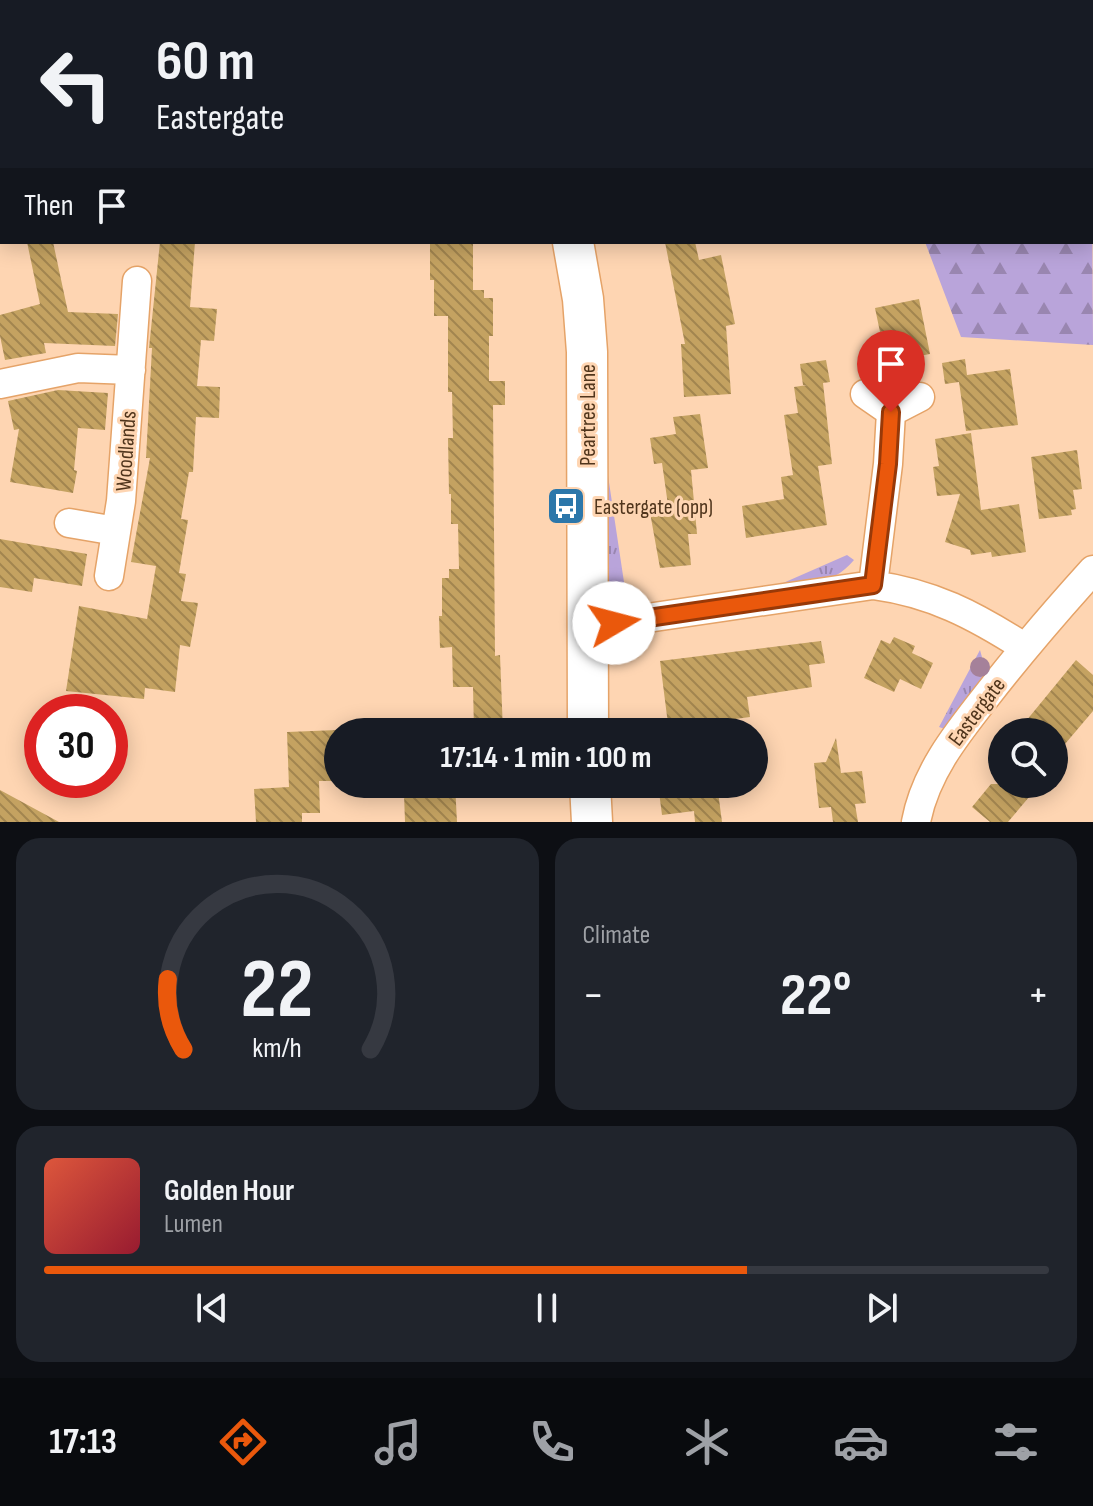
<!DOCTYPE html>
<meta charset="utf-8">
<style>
body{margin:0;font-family:"Sofia Sans Condensed",sans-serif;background:#20242c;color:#f1f3f6;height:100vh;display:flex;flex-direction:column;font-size:30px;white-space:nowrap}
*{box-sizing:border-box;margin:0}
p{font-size:26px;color:#9ea1a6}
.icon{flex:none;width:44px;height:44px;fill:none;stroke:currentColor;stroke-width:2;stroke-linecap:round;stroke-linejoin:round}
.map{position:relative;height:822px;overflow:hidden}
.side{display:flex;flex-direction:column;gap:16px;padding:16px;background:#0d0f14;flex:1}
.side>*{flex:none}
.top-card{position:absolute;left:0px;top:0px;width:1094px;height:244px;box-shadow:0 4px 20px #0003;background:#171b24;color:#f1f3f6;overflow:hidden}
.controls{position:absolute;left:988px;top:718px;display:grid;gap:16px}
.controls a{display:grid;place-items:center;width:80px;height:80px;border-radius:50%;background:#171b24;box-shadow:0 4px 20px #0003;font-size:40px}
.speed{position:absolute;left:24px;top:694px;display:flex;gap:16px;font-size:40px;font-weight:700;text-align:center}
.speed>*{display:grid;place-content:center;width:104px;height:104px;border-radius:50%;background:#171b24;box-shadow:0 4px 20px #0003;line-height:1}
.speed .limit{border:12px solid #d22;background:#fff;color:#111}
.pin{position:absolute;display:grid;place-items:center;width:68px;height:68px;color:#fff;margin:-82px -34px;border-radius:50% 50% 50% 0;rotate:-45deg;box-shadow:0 0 8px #0007}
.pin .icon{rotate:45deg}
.me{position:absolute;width:88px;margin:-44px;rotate:82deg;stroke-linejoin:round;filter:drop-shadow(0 0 6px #0008)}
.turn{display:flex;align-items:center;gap:28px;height:168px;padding:0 24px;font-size:36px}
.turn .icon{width:104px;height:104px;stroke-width:2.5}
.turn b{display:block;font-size:56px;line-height:68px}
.then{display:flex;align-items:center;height:76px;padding:0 24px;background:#0003;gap:16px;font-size:30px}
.big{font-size:60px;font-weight:700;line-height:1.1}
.side .widget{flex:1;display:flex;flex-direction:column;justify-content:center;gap:12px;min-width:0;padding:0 28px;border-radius:24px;background:#20242c}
.side .dial{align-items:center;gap:0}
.dial svg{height:208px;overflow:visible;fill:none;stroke:#363941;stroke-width:7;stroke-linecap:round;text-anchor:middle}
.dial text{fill:#f1f3f6;stroke:none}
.song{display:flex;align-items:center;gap:24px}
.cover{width:96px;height:96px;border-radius:12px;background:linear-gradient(135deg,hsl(10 70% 55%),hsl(350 70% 35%))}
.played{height:8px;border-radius:4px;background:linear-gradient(90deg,#ea580c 70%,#363941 70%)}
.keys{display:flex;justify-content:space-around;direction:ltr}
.heat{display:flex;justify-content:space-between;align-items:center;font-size:44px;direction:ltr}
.side .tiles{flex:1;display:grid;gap:16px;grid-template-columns:1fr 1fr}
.widget:last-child{grid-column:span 2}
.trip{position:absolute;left:324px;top:718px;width:444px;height:80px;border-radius:40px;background:#171b24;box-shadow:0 4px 20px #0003;font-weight:700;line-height:80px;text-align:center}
.menu{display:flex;height:128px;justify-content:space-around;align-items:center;background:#090b0e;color:#9ea1a6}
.menu .icon{width:56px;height:56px}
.menu .selected{color:#ea580c}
.menu b{font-size:36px;color:#f1f3f6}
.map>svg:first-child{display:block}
</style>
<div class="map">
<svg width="1093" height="822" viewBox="0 0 1093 822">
<defs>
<pattern id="grass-tufts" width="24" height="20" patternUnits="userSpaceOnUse" patternTransform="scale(2)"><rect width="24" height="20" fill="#b9a4da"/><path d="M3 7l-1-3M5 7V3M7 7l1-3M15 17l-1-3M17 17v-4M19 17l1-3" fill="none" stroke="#9986b0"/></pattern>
<pattern id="forest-firs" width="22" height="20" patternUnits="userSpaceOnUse" patternTransform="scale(2)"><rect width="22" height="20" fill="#b9a4da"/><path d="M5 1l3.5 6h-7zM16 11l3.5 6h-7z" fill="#9986b0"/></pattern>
<pattern id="building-back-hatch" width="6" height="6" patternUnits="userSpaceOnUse" patternTransform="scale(2)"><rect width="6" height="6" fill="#c4a261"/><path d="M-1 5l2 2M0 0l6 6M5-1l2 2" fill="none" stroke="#a2854f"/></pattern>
</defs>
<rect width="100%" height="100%" fill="#fed5b2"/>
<path fill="url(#grass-tufts)" d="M 604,449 L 627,602 L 611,592 L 599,573 Z
M 847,555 L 854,560 C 831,587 808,583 774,587 Z
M 980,650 L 985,668 L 983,680 L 945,729 L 939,727 Z"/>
<path fill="url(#forest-firs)" d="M 1092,183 L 1093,345 L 961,337 L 925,242 L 1092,242 Z"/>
<path fill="url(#building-back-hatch)" d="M 27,242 L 53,242 L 68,312 L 118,314 L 115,346 L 44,343 L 46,353 L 5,360 L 0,336 L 0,315 L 40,304 Z
M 160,242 L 195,242 L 190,307 L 217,309 L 214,341 L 201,340 L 197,386 L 220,387 L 219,418 L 196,417 L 193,472 L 189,472 L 181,519 L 188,520 L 179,573 L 186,574 L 181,601 L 198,603 L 190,647 L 180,645 L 175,692 L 145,688 L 144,699 L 66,691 L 79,606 L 147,619 L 156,566 L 131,562 L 150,458 L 146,458 L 152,348 L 149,348 Z
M 430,242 L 473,242 L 473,290 L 484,290 L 484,298 L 493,298 L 493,336 L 489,336 L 489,381 L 505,381 L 505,405 L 493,405 L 495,656 L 500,655 L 503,732 L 474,731 L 473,687 L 453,687 L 452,647 L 440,648 L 439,616 L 442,616 L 442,578 L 449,578 L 449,569 L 459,569 L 458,524 L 451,524 L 451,494 L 449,494 L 448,438 L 453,438 L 452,392 L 448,392 L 448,316 L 434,316 L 434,280 L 430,280 Z
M 665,242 L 695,242 L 699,260 L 721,255 L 735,324 L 726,326 L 731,394 L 684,397 L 681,344 L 685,344 Z
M 919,299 L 930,354 L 892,361 L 886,331 L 880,332 L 875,308 Z
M 965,359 L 967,375 L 1010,369 L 1018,425 L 966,431 L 959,382 L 945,384 L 942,363 Z
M 826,360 L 830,382 L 823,383 L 832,464 L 818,466 L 827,525 L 746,538 L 742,506 L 784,499 L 781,477 L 793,475 L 784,415 L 798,413 L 794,387 L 807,385 L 803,385 L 800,364 Z
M 58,390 L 108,393 L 105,430 L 78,428 L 74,470 L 77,471 L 73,493 L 10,482 L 19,429 L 14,430 L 8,401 Z
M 700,414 L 708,468 L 691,470 L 697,534 L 688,534 L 691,565 L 660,568 L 649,507 L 668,505 L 662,463 L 654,464 L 650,438 L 676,434 L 673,417 Z
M 971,433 L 981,510 L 1019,504 L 1026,552 L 992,557 L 991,552 L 971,555 L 970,550 L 945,542 L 960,494 L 937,496 L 933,467 L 939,466 L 935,439 Z
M 1077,450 L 1082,489 L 1073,490 L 1076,509 L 1071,510 L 1072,515 L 1039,519 L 1031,457 Z
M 0,539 L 87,554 L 82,586 L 34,578 L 32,592 L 0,587 Z
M 894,637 L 915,646 L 912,653 L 933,663 L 921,689 L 900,679 L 894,692 L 864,678 L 881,640 L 890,644 Z
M 821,641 L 825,663 L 809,665 L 812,687 L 747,697 L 750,717 L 706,723 L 707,732 L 669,732 L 660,661 Z
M 1076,660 L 1093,675 L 1093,711 L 1054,757 L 1054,732 L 1017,732 Z
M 338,730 L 338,781 L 319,781 L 320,813 L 302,813 L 302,822 L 256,822 L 254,789 L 289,787 L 287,732 Z
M 836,738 L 841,773 L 862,771 L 866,803 L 855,804 L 858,822 L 833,822 L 831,807 L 819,808 L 814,763 L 826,762 Z
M 427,784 L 455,784 L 457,822 L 405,822 L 404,794 L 428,793 Z
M 658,784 L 717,784 L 722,822 L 695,822 L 694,811 L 662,815 Z
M 991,784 L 1040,784 L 1008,822 L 990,822 L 972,807 Z
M 0,790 L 59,822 L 0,822 Z"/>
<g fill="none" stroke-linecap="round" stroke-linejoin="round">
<g stroke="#e5a368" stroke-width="17">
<path id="lane" d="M 241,0 L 241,2"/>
</g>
<g stroke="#e5a368" stroke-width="31">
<path id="street" d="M 91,0 L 91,2
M 0,384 L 78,368 L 131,370
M 865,394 L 891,412 L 920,397
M 69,523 L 116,531
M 109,576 L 121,501 L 137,281
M 873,585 L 888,464 L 891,412
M 586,627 L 873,585 C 932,593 974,615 1024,647
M 916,822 C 925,774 955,736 985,698 C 1019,654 1055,612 1093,570"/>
</g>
<g stroke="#e5a368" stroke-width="43">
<path id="secondary" d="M 490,0 L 490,2
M 573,242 L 583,299 L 587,352 L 588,732
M 590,784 L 592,822"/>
</g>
<use href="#lane" stroke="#fff" stroke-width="14"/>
<use href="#street" stroke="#fff" stroke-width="28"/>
<use href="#secondary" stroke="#fff" stroke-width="40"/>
</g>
<circle fill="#a5819a" cx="980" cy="667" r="10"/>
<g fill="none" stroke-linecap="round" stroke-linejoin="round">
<g stroke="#983908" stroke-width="20">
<path id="route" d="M 614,623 L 873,585 L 888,464 L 891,412"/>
</g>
<use href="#route" stroke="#ea580c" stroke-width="14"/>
</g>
<defs>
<g id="bus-square" transform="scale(2)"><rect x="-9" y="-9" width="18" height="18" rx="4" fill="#2c77aa" stroke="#fed5b2"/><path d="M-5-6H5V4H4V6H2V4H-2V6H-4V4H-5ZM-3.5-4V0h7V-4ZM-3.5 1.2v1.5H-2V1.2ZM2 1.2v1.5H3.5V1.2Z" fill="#fff"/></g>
</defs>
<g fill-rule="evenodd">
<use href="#bus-square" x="566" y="506"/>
</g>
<g text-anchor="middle" stroke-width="6" stroke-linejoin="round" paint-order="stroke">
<g font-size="22" fill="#50351c" stroke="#fed5b2">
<text transform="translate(587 415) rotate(-90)" y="8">Peartree Lane</text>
<text transform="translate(125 451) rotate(-86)" y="8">Woodlands</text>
<text transform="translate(976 711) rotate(-53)" y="8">Eastergate</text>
</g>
<g font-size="22" fill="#50351c" stroke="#fed5b2" text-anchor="start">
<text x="594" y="514">Eastergate (opp)</text>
</g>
</g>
</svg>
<div class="controls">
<a><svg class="icon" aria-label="search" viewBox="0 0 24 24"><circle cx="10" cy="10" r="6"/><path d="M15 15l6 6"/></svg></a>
</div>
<div class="speed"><div class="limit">30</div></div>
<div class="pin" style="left:891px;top:412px;background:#d93025"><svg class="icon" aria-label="arrive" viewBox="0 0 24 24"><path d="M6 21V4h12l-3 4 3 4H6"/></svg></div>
<svg class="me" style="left:614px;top:623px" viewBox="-20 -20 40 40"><circle r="19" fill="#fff"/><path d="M0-13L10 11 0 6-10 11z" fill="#ea580c"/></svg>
<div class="trip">17:14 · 1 min · 100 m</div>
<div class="top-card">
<div class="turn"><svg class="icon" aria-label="left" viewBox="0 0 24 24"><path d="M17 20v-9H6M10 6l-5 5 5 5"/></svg><div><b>60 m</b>Eastergate</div></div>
<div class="then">Then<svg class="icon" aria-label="arrive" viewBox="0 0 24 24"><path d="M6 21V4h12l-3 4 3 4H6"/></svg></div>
</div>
</div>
<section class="side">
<div class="tiles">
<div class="widget dial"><svg viewBox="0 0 100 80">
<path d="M14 69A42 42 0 1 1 86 69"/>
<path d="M14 69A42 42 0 0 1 8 42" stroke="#ea580c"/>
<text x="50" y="56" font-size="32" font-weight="700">22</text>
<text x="50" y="72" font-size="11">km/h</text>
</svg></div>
<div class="widget"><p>Climate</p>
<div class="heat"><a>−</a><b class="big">22°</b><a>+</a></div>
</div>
<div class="widget">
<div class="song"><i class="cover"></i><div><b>Golden Hour</b><p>Lumen</p></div></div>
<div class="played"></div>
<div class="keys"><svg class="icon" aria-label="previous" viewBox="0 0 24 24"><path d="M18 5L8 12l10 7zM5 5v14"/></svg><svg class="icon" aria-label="pause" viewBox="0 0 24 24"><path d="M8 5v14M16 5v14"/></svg><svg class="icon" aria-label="next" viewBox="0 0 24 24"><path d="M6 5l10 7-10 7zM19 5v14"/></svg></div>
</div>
</div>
</section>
<nav class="menu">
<b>17:13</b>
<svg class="icon selected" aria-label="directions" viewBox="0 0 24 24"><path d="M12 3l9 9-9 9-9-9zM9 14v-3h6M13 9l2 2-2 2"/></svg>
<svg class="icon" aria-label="music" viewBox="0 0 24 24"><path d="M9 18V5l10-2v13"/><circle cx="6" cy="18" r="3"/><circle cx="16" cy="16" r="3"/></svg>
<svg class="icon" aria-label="phone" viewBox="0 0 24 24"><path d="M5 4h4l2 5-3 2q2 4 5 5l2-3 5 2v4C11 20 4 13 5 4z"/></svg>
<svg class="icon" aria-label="climate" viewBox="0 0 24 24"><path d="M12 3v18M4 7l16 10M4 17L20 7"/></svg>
<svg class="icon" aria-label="car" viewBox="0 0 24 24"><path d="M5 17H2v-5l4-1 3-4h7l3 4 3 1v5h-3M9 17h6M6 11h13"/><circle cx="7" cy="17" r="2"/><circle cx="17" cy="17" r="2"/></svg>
<svg class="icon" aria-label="filters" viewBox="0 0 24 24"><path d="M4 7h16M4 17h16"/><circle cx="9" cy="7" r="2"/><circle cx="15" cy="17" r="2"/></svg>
</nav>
